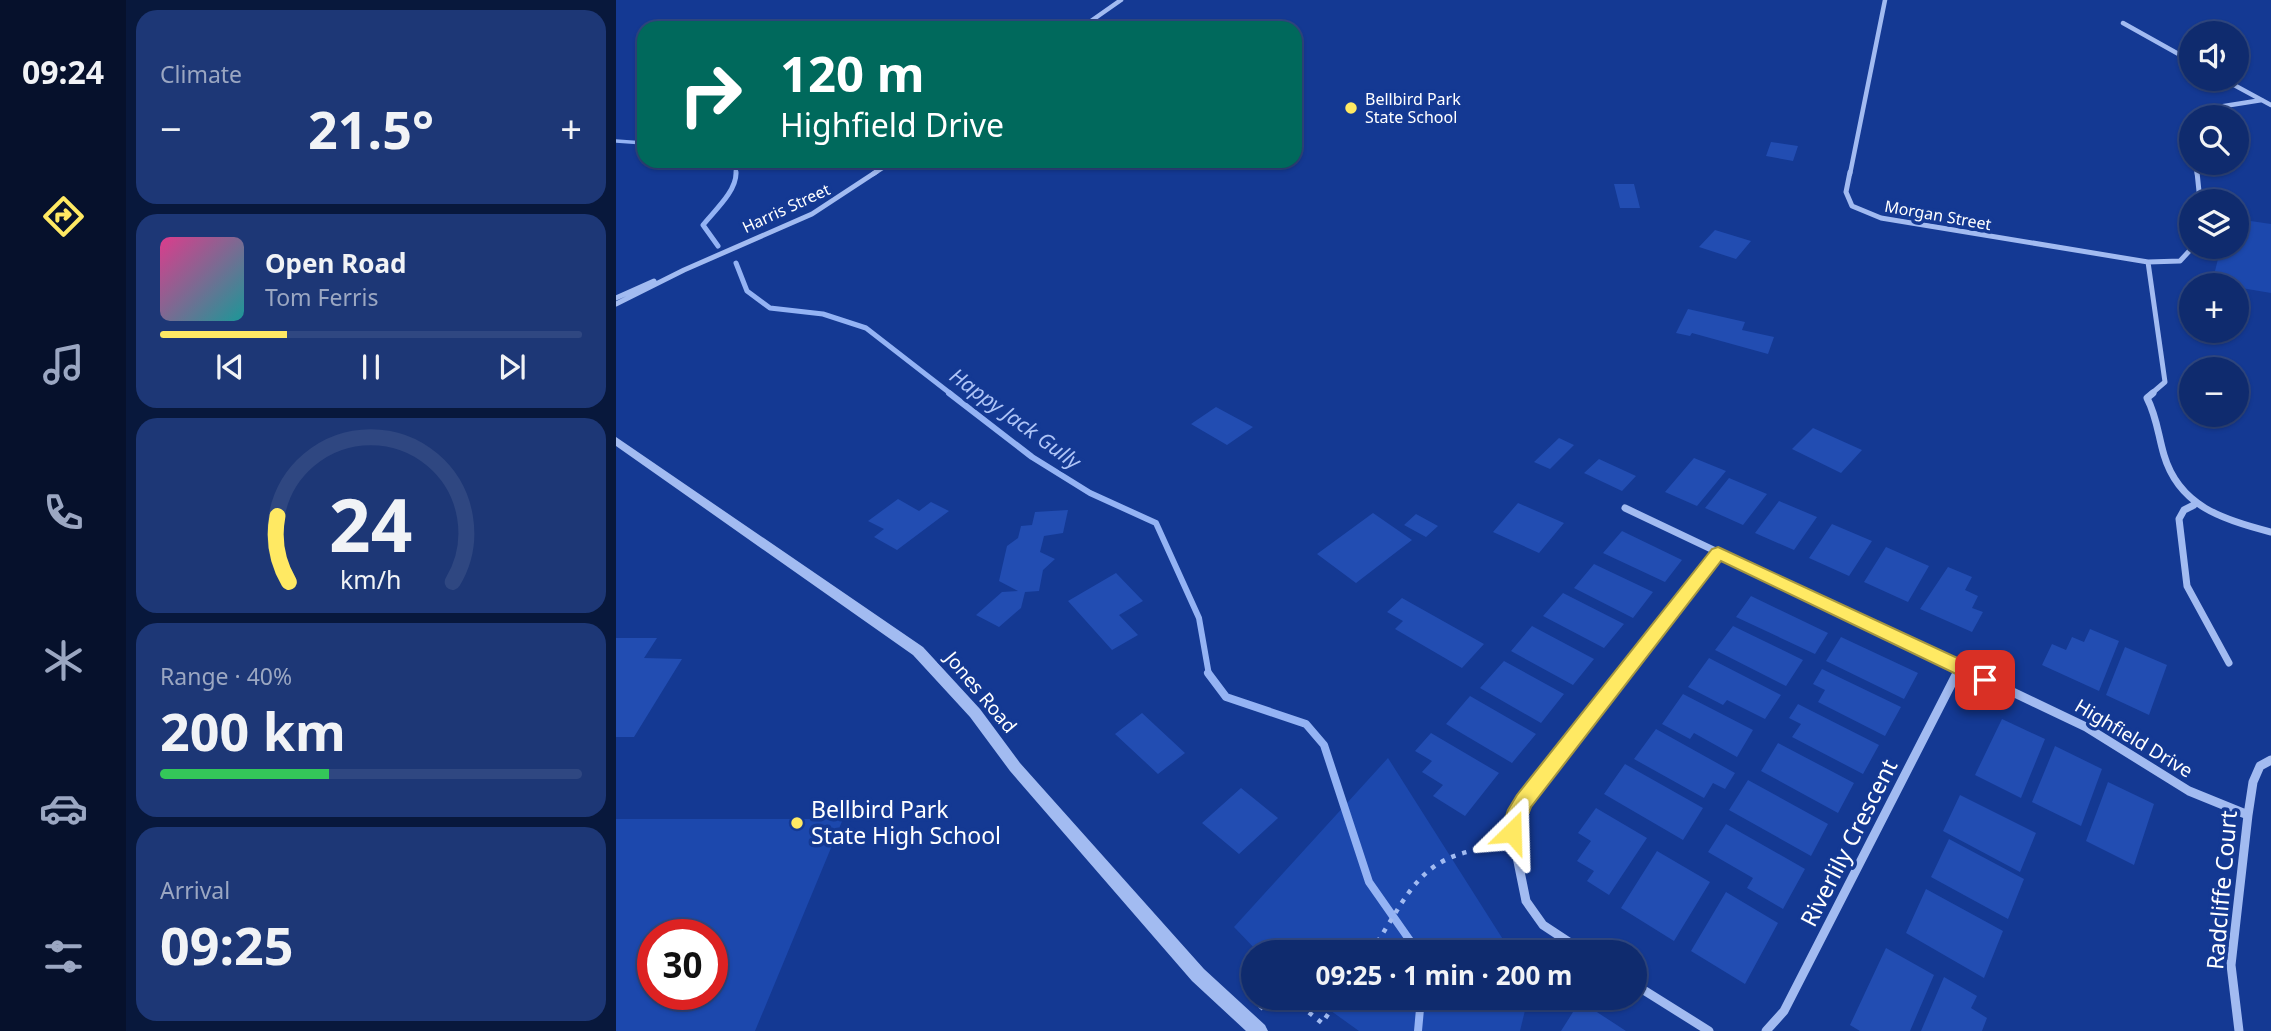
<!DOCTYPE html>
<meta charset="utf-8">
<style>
body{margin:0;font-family:"Noto Sans",sans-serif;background:#1d3776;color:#f1f3f6;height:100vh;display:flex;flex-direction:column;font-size:26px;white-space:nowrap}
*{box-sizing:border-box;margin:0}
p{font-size:23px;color:#9ba7c2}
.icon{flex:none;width:38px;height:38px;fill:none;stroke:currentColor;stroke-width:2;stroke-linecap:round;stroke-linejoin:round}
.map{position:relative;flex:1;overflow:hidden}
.details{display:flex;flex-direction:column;gap:10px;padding:10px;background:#08183c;width:490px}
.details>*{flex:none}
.top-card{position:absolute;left:21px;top:21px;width:665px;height:147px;border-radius:21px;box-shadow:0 2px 5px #0004,0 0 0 2px #2f4781;background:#00695c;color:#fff;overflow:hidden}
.controls{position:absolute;left:1563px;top:21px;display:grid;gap:14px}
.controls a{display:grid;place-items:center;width:70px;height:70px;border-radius:50%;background:#0f2b6e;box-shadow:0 2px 5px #0004,0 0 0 2px #2f4781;font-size:35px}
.speed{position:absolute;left:21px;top:919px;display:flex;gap:14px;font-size:35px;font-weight:700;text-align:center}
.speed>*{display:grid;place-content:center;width:91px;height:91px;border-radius:50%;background:#0f2b6e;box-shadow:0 2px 5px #0004,0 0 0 2px #2f4781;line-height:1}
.speed .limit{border:10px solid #d22;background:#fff;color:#111}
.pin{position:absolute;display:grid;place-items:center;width:60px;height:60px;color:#fff;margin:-30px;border-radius:14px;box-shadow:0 4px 10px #0006}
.me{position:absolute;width:77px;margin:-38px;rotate:22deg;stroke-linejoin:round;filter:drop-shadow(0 0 5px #0008)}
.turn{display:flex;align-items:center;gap:24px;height:147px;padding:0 28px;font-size:32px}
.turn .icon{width:91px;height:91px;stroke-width:2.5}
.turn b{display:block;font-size:49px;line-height:60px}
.big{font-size:52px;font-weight:700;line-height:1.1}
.details .tile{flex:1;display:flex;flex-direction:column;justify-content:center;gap:10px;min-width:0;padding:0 24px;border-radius:21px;background:#1d3776}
.details .dial{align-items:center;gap:0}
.dial svg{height:182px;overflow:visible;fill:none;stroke:#2f4781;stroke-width:7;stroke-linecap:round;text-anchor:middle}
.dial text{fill:#f1f3f6;stroke:none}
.song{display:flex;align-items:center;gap:21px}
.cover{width:84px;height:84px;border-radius:10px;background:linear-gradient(135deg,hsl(330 70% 55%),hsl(180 70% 35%))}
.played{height:7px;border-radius:4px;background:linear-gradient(90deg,#ffe963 30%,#2f4781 30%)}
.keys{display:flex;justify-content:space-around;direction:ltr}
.heat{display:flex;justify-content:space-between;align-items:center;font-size:38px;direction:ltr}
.charge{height:10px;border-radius:5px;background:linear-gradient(90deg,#34c759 40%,#2f4781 0)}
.trip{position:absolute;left:625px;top:940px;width:406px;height:70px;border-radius:35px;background:#0f2b6e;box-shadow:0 2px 5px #0004,0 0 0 2px #2f4781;font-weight:700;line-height:70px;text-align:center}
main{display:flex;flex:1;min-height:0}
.tabs{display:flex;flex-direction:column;width:126px;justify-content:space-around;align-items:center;background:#06112c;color:#9ba7c2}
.tabs .icon{width:49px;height:49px}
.tabs .on{color:#ffe963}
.tabs b{font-size:32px;color:#f1f3f6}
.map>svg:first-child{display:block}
</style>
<main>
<nav class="tabs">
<b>09:24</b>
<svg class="icon on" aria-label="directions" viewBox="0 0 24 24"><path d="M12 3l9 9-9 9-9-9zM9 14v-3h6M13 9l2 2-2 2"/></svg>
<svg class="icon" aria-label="music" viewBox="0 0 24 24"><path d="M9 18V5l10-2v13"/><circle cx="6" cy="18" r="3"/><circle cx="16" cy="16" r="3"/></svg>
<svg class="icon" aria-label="phone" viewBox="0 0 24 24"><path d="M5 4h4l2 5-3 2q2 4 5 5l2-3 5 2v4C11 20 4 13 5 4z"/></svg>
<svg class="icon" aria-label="climate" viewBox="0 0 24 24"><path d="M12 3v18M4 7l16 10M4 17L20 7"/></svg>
<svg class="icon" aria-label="car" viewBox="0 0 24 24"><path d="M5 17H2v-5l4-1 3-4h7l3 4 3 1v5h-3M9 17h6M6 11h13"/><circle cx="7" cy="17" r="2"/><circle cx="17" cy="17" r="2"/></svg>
<svg class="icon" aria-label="filters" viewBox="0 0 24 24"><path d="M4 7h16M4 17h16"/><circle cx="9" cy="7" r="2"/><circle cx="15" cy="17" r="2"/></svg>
</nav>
<section class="details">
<div class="tile"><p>Climate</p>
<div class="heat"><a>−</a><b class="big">21.5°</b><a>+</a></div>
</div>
<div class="tile">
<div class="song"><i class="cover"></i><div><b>Open Road</b><p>Tom Ferris</p></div></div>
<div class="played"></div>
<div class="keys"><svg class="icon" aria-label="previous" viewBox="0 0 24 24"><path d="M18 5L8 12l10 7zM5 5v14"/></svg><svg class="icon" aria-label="pause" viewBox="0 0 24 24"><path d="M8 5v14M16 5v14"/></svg><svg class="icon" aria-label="next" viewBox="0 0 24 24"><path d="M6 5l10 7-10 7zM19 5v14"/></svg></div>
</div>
<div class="tile dial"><svg viewBox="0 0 100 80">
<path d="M14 69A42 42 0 1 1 86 69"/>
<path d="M14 69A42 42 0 0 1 9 40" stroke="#ffe963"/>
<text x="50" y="56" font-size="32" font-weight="700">24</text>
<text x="50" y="72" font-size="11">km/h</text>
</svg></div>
<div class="tile"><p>Range · 40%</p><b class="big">200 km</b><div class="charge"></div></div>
<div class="tile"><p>Arrival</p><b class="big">09:25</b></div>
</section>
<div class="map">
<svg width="1655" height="1031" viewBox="0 0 1655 1031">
<rect width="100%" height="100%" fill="#143993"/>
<path fill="#1c48ad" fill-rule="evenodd" d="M 1621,219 L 1655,224 L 1655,293 L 1596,283 L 1605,247 L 1620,247 Z
M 772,758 L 895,952 L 642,952 L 618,927 Z
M 0,819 L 227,819 L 139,1031 L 0,1031 ZM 37,934 L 96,934 L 96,994 L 37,994 Z
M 697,998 L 912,998 L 904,1031 L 743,1031 Z"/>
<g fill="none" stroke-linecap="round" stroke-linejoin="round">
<path stroke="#94b3f4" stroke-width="3.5" d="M 0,141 L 28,143
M 118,161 L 120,174"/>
<path stroke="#94b3f4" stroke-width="5" d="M 102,246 L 87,225 C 98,211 121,191 120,172
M 120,263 L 131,291 L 154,308 L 207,314 L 250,328 L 335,394"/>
<path stroke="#94b3f4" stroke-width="6" d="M 333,393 L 416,457 L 474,493 L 540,523 L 583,618 L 593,675"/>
<path stroke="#94b3f4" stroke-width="8" d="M 592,673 L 610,697 L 690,724 L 708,745 L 753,882 L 802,952
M 802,1031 L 805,998"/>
</g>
<path fill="#224db2" d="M 1155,142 L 1182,146 L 1177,161 L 1150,156 Z
M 998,184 L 1018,184 L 1024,208 L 1004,208 Z
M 1099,230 L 1135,241 L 1120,259 L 1083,247 Z
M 1072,309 L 1129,322 L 1126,330 L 1158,337 L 1152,354 L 1076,333 L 1074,336 L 1060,333 Z
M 600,407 L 637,427 L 611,445 L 575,424 Z
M 1197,428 L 1246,450 L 1225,473 L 1176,449 Z
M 943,438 L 958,445 L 934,469 L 918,462 Z
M 1078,458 L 1110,471 L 1081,506 L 1049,492 Z
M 983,459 L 1020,476 L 1006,491 L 968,473 Z
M 1113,478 L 1151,494 L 1127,525 L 1089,508 Z
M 282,499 L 303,511 L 315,502 L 333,511 L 281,550 L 258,537 L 268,529 L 252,521 Z
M 1163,501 L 1201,517 L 1178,550 L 1139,533 Z
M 902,503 L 948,523 L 923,553 L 877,532 Z
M 452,510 L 447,533 L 428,536 L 424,552 L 439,559 L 427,570 L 423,591 L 409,592 L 405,608 L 383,627 L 360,615 L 386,592 L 402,591 L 383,581 L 391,546 L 402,538 L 405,526 L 416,525 L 419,512 Z
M 757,513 L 796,540 L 740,583 L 701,554 Z
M 800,514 L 822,526 L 810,537 L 788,525 Z
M 1216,524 L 1256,541 L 1233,576 L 1193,558 Z
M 1006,531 L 1066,560 L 1049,582 L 987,553 Z
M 1270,547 L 1313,566 L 1292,602 L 1248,582 Z
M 978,564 L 1037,592 L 1017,618 L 958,588 Z
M 1332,567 L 1356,577 L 1349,590 L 1362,596 L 1356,608 L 1367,612 L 1356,632 L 1304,609 Z
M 500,573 L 527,601 L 503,615 L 522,635 L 496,650 L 452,601 Z
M 947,593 L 1008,624 L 988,648 L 927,616 Z
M 1135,596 L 1212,633 L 1199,654 L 1120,617 Z
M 786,598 L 868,644 L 846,668 L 779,629 L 787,621 L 771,612 Z
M 916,626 L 978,659 L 957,685 L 895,651 Z
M 1117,626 L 1187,660 L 1170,686 L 1099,650 Z
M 1474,629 L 1503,641 L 1483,691 L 1426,665 L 1436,644 L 1450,650 L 1456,637 L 1468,642 Z
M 1225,637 L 1302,673 L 1288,699 L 1210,661 Z
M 0,638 L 41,638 L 28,658 L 66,659 L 18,737 L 0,737 Z
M 1509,647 L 1551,665 L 1533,715 L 1490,695 Z
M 1093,658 L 1165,695 L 1149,719 L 1111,700 L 1107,705 L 1072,687 Z
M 888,661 L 948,694 L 925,723 L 864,688 Z
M 1206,669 L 1285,707 L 1269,736 L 1202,702 L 1209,690 L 1197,684 Z
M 1067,694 L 1137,730 L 1121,757 L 1078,733 L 1074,739 L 1046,724 Z
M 854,696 L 920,734 L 896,763 L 830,724 Z
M 1182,704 L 1263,745 L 1247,774 L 1176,737 L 1185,724 L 1173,718 Z
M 526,713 L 569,753 L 542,774 L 499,734 Z
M 1386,719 L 1429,739 L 1405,798 L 1359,775 Z
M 1040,729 L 1119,773 L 1109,789 L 1097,783 L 1088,798 L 1018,759 Z
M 815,733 L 883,773 L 849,816 L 817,796 L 827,785 L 806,772 L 816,761 L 799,751 Z
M 1162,743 L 1238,783 L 1222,813 L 1145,771 Z
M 1439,746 L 1486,769 L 1465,826 L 1416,802 Z
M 1009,764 L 1087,808 L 1067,840 L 988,794 Z
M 1132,780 L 1212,824 L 1195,856 L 1113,810 Z
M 1492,782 L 1538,804 L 1518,865 L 1470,841 Z
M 625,788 L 662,818 L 623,854 L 586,823 Z
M 1344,795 L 1420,833 L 1404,872 L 1327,831 Z
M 980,808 L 1031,838 L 993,895 L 971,881 L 978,871 L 961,861 L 975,841 L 962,833 Z
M 1110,824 L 1189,869 L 1167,909 L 1131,888 L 1137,878 L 1092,852 Z
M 1333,839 L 1408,879 L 1392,919 L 1315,877 Z
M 1041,851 L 1094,882 L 1058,941 L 1005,908 Z
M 1310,889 L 1387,931 L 1368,978 L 1290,933 Z
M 1110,892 L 1162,923 L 1129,984 L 1075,951 Z
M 1270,948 L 1318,975 L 1294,1031 L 1244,1031 L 1234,1025 Z
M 1328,977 L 1361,996 L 1355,1008 L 1371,1018 L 1366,1031 L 1305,1031 Z
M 964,1001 L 1010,1031 L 945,1031 Z"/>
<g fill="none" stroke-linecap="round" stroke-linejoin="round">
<path stroke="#a2bbf1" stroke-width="4.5" stroke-dasharray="4.5 7" stroke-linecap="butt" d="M 755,952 C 796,890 803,852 886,847
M 675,998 L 706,1023 L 723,998
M 644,1009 L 654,998"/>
<path stroke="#a2bbf1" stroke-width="4.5" d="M 1507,23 L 1575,61
M 465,28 L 505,0
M 1607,79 L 1655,105
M 1580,117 L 1602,107 L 1646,100
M 1580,163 L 1581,174
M 257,174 L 277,161
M 1234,174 L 1269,0"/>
<path stroke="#a2bbf1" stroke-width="5" d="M 1234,172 L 1230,192 L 1236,206 L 1265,218 L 1532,262
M 1581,172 L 1584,201
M 0,298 L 38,281
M 0,304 L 68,270 L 196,214 L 260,172
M 1535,394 L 1549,382 L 1532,262 L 1564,261 L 1577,247"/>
<path stroke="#a2bbf1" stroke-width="7" d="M 1537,393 L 1531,398 C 1541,417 1542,435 1548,455 C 1563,506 1607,520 1655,532
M 1578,505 L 1568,510 L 1563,519 L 1571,586 L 1613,663
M 1009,508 L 1360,675
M 1007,675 L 1102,553
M 1340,675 L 1344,668"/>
<path stroke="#a2bbf1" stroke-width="9" d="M 1357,673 L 1470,727 L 1573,791 L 1632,815
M 968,952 L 927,925 L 910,901 L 896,832 L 908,801 L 1008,673
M 1018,984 L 1093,1031
M 1150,1031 L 1168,1011 L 1341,673
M 1623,1031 L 1615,965 L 1632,815 L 1637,782 L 1644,766 L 1655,760"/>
<path fill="#a2bbf1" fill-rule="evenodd" d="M 0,437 L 307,647 L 364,709 L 404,763 L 588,969 L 649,1025 L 652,1031 L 630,1031 L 576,981 L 394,771 L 354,717 L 297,655 L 0,446 Z"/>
</g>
<path fill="#ffe963" stroke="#a69740" stroke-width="2" d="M 1102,547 L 1376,674 L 1378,680 L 1369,687 L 1363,685 L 1105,561 L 915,807 L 903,838 L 896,841 L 888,838 L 885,832 L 892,810 L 901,795 L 1096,549 Z"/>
<g fill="#ffe963" stroke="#143993" stroke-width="2.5">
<circle cx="735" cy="108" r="7"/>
<circle cx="181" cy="823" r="7"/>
</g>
<g text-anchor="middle" stroke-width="7" stroke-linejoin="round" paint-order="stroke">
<g font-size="16" fill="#fff" stroke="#143993" text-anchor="start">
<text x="749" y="105">Bellbird Park<tspan x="749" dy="18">State School</tspan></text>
</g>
<g font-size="16" fill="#fff" stroke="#143993">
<text transform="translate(170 208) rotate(-25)" y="6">Harris Street</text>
<text transform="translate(1322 215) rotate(10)" y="6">Morgan Street</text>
</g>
<g font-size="19" fill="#fff" stroke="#143993">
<text transform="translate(365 692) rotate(50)" y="7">Jones Road</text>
<text transform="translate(1518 738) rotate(31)" y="7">Highfield Drive</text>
</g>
<g font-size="21" font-style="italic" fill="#afc5f8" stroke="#143993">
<text transform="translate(399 419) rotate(36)" y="7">Happy Jack Gully</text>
</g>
<g font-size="23" fill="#fff" stroke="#143993" text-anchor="start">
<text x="195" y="818">Bellbird Park<tspan x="195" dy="26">State High School</tspan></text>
</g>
<g font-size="23" fill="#fff" stroke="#143993">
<text transform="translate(1233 843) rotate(-63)" y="8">Riverlily Crescent</text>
<text transform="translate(1606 890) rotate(-85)" y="8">Radcliffe Court</text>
</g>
</g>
</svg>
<div class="controls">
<a><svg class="icon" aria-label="sound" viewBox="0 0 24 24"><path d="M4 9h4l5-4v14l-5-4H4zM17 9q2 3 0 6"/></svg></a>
<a><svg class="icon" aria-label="search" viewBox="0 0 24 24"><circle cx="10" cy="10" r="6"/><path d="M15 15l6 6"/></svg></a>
<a><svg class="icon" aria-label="layers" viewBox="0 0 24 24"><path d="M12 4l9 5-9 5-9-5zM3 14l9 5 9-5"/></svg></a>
<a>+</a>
<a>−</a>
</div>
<div class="speed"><div class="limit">30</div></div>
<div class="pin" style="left:1369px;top:680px;background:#d93025"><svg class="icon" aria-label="arrive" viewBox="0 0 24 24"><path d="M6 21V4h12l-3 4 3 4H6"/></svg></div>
<svg class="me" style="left:896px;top:832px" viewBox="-20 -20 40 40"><path d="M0-17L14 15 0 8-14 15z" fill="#ffe963" stroke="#fff" stroke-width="4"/></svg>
<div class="trip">09:25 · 1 min · 200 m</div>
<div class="top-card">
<div class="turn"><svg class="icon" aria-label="right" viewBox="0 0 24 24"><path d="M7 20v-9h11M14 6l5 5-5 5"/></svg><div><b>120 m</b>Highfield Drive</div></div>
</div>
</div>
</main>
